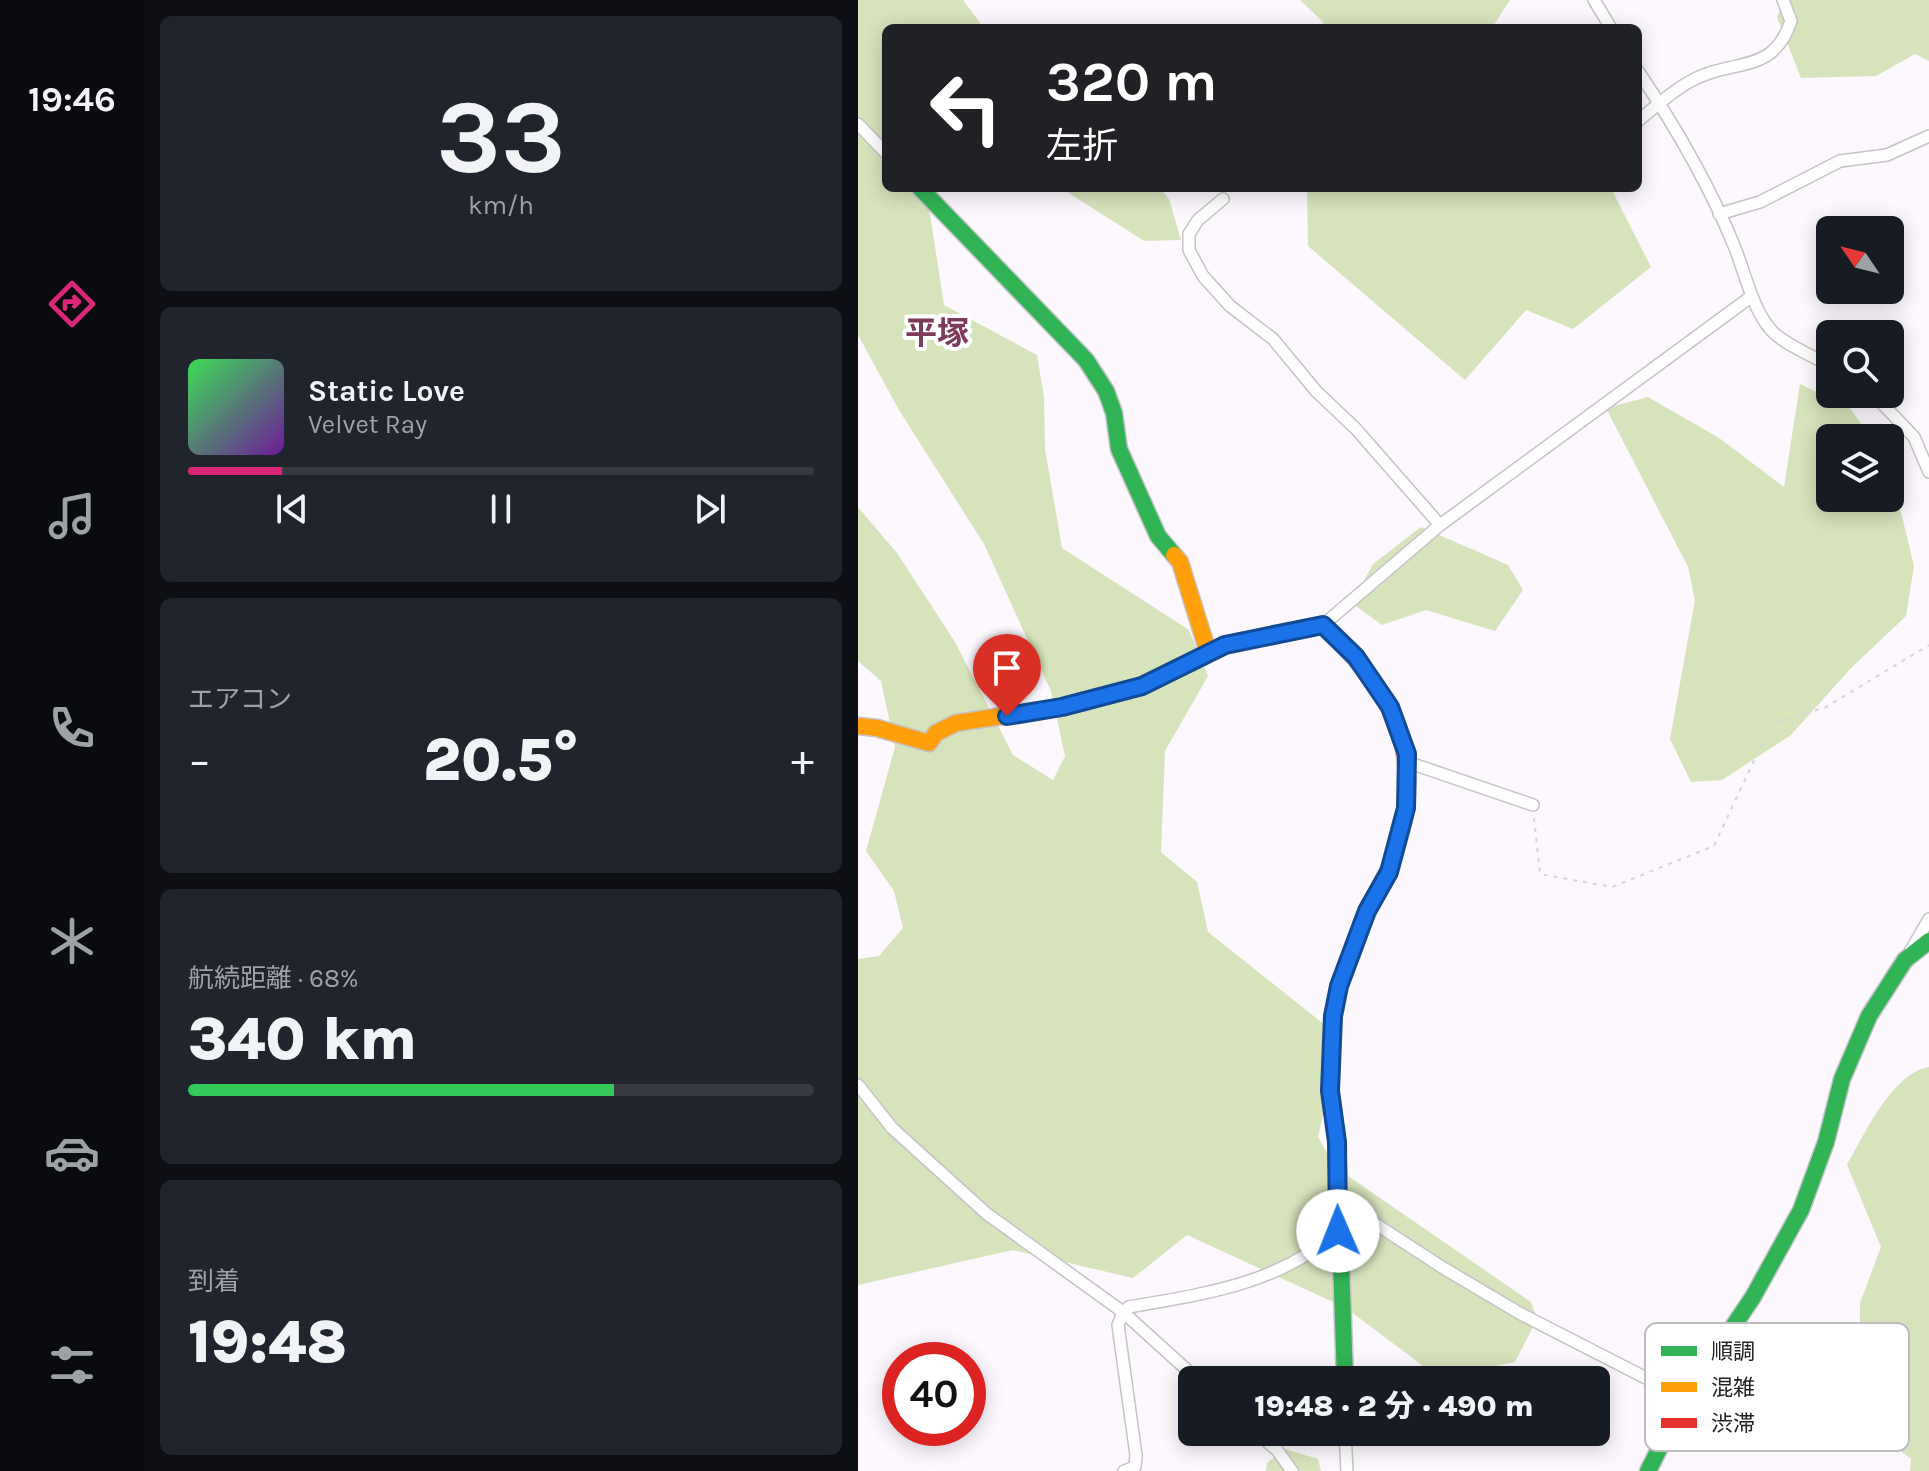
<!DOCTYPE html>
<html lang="ja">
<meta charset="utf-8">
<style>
body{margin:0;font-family:Karla,"Noto Sans JP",sans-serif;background:#20242c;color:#f1f3f6;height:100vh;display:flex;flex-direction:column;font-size:30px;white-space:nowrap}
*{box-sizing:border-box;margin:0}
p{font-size:26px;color:#9ea1a6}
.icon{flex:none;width:44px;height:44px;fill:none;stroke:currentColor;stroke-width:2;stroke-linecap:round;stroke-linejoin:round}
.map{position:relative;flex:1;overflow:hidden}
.sheet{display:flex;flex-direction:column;gap:16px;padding:16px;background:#0d0f14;width:714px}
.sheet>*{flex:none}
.banner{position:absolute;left:24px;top:24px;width:760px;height:168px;border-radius:12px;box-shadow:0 4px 20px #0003;background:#202124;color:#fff;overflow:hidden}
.needle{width:52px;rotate:305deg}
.buttons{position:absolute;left:958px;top:216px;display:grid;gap:16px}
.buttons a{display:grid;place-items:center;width:88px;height:88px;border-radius:12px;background:#171b24;box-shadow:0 4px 20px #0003;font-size:40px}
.speed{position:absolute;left:24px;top:1342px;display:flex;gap:16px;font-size:40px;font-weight:700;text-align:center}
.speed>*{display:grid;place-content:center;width:104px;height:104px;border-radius:50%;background:#171b24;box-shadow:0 4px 20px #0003;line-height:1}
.speed .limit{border:12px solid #d22;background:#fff;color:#111}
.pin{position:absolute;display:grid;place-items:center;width:68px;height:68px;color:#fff;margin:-82px -34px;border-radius:50% 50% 50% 0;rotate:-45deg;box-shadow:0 0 8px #0007}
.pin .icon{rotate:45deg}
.me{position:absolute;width:88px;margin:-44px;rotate:359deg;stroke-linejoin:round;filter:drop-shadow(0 0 6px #0008)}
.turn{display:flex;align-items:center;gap:28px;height:168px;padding:0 32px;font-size:36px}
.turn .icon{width:104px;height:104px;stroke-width:2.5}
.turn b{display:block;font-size:56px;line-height:68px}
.big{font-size:60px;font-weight:800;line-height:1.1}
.sheet .tile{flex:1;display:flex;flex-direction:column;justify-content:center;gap:12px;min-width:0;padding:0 28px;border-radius:12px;background:#20242c}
.sheet .dial{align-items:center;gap:0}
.dial b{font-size:104px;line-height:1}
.song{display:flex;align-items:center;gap:24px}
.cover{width:96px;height:96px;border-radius:12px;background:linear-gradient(135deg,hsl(130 70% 55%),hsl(280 70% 35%))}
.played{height:8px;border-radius:4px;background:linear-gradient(90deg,#db2777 15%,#363941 15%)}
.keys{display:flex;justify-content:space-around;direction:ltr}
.heat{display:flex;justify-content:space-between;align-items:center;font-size:44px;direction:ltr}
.charge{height:12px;border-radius:6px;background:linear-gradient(90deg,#34c759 68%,#363941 0)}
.trip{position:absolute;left:320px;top:1366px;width:432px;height:80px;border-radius:12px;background:#171b24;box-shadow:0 4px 20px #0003;font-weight:800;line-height:80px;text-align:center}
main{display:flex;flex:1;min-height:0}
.tabs{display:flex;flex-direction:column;width:144px;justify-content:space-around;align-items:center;background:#090b0e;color:#9ea1a6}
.tabs .icon{width:56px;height:56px}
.tabs .on{color:#db2777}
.tabs b{font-size:36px;color:#f1f3f6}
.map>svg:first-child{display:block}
</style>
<main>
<nav class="tabs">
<b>19:46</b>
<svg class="icon on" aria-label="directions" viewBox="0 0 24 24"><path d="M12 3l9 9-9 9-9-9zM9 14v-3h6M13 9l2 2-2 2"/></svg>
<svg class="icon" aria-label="music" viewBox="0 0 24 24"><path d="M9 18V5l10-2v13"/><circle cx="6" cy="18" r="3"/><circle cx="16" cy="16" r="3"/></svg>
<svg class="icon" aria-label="phone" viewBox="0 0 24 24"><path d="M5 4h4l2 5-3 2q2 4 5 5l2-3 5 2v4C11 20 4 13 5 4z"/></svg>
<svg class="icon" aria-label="climate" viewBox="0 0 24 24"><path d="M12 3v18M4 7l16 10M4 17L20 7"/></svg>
<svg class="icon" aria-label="car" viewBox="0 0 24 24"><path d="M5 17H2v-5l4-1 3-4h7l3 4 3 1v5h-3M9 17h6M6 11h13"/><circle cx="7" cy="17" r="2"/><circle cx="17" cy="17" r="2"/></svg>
<svg class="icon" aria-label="filters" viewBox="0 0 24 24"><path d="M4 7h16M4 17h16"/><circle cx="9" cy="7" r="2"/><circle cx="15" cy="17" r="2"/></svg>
</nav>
<section class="sheet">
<div class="tile dial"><b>33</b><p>km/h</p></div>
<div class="tile">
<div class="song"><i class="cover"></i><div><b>Static Love</b><p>Velvet Ray</p></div></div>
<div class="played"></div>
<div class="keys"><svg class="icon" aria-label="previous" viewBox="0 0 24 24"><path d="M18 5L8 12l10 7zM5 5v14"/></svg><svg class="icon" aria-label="pause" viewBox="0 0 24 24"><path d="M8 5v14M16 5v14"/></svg><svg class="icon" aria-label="next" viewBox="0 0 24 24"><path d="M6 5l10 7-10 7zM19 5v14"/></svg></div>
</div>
<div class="tile"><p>エアコン</p>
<div class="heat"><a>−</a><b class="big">20.5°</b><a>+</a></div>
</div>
<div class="tile"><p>航続距離 · 68%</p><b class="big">340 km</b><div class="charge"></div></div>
<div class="tile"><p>到着</p><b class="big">19:48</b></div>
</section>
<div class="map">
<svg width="1071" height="1471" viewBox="0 0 1071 1471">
<rect width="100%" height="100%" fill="#fcf8fd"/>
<path fill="#d6e3bb" d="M 0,0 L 105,0 L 126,28 L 28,28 L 28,188 L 68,188 L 86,305 L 179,355 L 186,397 L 187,449 L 204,548 L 331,630 L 350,676 L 307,751 L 303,852 L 339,882 L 350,932 L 482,1037 L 460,1137 L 477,1167 L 673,1302 L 679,1319 L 657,1362 L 581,1378 L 488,1308 L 329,1235 L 275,1278 L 155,1250 L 0,1285 L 0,959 L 21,956 L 45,928 L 36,891 L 8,851 L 37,747 L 23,681 L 0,661 L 0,507 L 39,553 L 97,642 L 155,755 L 195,780 L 207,756 L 193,691 L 126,544 L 41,410 L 0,335 Z
M 442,0 L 652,0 L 634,28 L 467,28 L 464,21 Z
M 926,0 L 1071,0 L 1071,61 L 1057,54 L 1018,76 L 943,78 L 919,17 Z
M 203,188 L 302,188 L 311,199 L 323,240 L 286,241 Z
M 449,188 L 753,188 L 793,267 L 715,329 L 668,310 L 607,380 L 450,246 Z
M 942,384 L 992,408 L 1013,438 L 972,438 L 972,498 L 1032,498 L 1032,467 L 1056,566 L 1048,616 L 994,667 L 933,735 L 864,780 L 833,782 L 812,739 L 837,600 L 830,567 L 748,408 L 790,397 L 861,438 L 926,487 Z
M 563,527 L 650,565 L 665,590 L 637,631 L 568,610 L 524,625 L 494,603 L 515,564 Z
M 1071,1067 L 1071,1471 L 1052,1471 L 1053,1459 L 1001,1418 L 1002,1303 L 1023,1247 L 989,1165 C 1006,1135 1034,1073 1071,1067 Z
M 427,1449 L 460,1459 L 463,1471 L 408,1471 L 409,1463 Z"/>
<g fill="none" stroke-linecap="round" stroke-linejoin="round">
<g stroke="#c6c3c7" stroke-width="14">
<path id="street" d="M 736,0 L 753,28
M 780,71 C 817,126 852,186 877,248 C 887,273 895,311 914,331 C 927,345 956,356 972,366
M 780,121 C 796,108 813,92 831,82 C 874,57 914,77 933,21 L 925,0
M 0,124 L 28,153
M 365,199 L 340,220 L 331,234 L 331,250 L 345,276 L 372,306 L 415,339 L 458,391 L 498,429 L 582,525
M 861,214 L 902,202 L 982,161 L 1029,155 L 1071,136
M 1015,394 L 1056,437 L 1071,472
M 465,625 L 582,525 L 894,296
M 549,762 L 675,805
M 1052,952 L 1071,919
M 0,1085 L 34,1128 L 129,1214 L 265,1312 L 340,1380
M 479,1199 L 587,1269 L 663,1314 L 827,1398
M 398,1432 L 419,1450 L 434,1471
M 487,1432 L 489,1471
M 266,1471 L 277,1467 L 278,1455 L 260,1325 L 265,1312 L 271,1307 C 345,1294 422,1284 480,1231"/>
</g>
<g stroke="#c6c3c7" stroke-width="19">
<path id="fast" d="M 62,188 L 228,360 L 248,391 L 256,413 L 261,449 L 300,536 L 316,555
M 487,1380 L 479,1142 L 472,1091 L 475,1016 L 481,986 L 509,911 L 533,866
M 790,1471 L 827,1398 L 895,1297 L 943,1210 L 968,1142 L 984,1079 L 1011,1016 L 1047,960 L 1071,941"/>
</g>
<g stroke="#c6c3c7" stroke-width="19">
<path id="slow" d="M 316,555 L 322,562 L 350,652
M 0,726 L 19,728 L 71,743 L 78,733 L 98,723 L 204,707 L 284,686 L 322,667"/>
</g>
<g stroke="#c6c3c7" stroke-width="19">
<path id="jam" d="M 322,667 L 367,645 L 465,625 C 519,677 557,727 548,806 C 546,826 538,847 533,866"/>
</g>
<path stroke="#d7d6d7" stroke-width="2" stroke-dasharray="4 6" stroke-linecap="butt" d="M 676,818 L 682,874 L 754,887 L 856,846 L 913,724 L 968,707 L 1071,645"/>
<use href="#street" stroke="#fffeff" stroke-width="11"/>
<use href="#fast" stroke="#30b455" stroke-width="16"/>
<use href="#slow" stroke="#ff9f0a" stroke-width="16"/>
<use href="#jam" stroke="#e5322d" stroke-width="16"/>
</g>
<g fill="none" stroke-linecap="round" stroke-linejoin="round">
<g stroke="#114b97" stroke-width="20">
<path id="route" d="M 149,716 L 204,707 L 284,686 L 367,645 L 465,625 L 498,657 L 532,707 L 549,754 L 548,808 L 531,872 L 509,911 L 481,986 L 475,1016 L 472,1091 L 479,1142 L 480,1231"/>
</g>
<use href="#route" stroke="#1a73e8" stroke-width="14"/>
</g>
<g text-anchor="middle" stroke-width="8" stroke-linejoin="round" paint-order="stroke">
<g font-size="32" font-weight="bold" fill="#7d3a5a" stroke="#fff">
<text x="79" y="344">平塚</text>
</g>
</g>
<rect x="787" y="1323" width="264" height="128" rx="12" fill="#fff" stroke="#bebdbe" stroke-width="2"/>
<rect x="803" y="1346" width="36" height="10" fill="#30b455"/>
<rect x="803" y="1382" width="36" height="10" fill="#ff9f0a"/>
<rect x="803" y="1418" width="36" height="10" fill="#e5322d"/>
<g font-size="22" fill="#252226">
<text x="853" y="1359">順調</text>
<text x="853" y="1395">混雑</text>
<text x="853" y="1431">渋滞</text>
</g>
</svg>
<div class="buttons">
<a><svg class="needle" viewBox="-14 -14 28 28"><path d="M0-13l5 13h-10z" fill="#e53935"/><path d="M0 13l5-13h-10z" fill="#9ea1a6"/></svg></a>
<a><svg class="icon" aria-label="search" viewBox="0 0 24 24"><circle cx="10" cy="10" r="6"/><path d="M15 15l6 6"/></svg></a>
<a><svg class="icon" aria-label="layers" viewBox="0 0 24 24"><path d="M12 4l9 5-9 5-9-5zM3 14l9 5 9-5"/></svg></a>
</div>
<div class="speed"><div class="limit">40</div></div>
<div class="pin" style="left:149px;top:716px;background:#d93025"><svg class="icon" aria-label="arrive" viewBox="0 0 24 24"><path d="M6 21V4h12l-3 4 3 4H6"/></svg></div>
<svg class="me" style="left:480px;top:1231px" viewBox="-20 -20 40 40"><circle r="19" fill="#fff"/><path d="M0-13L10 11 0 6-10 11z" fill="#1a73e8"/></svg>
<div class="trip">19:48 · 2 分 · 490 m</div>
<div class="banner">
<div class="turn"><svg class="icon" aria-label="left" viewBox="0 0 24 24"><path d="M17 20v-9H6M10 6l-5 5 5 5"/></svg><div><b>320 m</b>左折</div></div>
</div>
</div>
</main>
